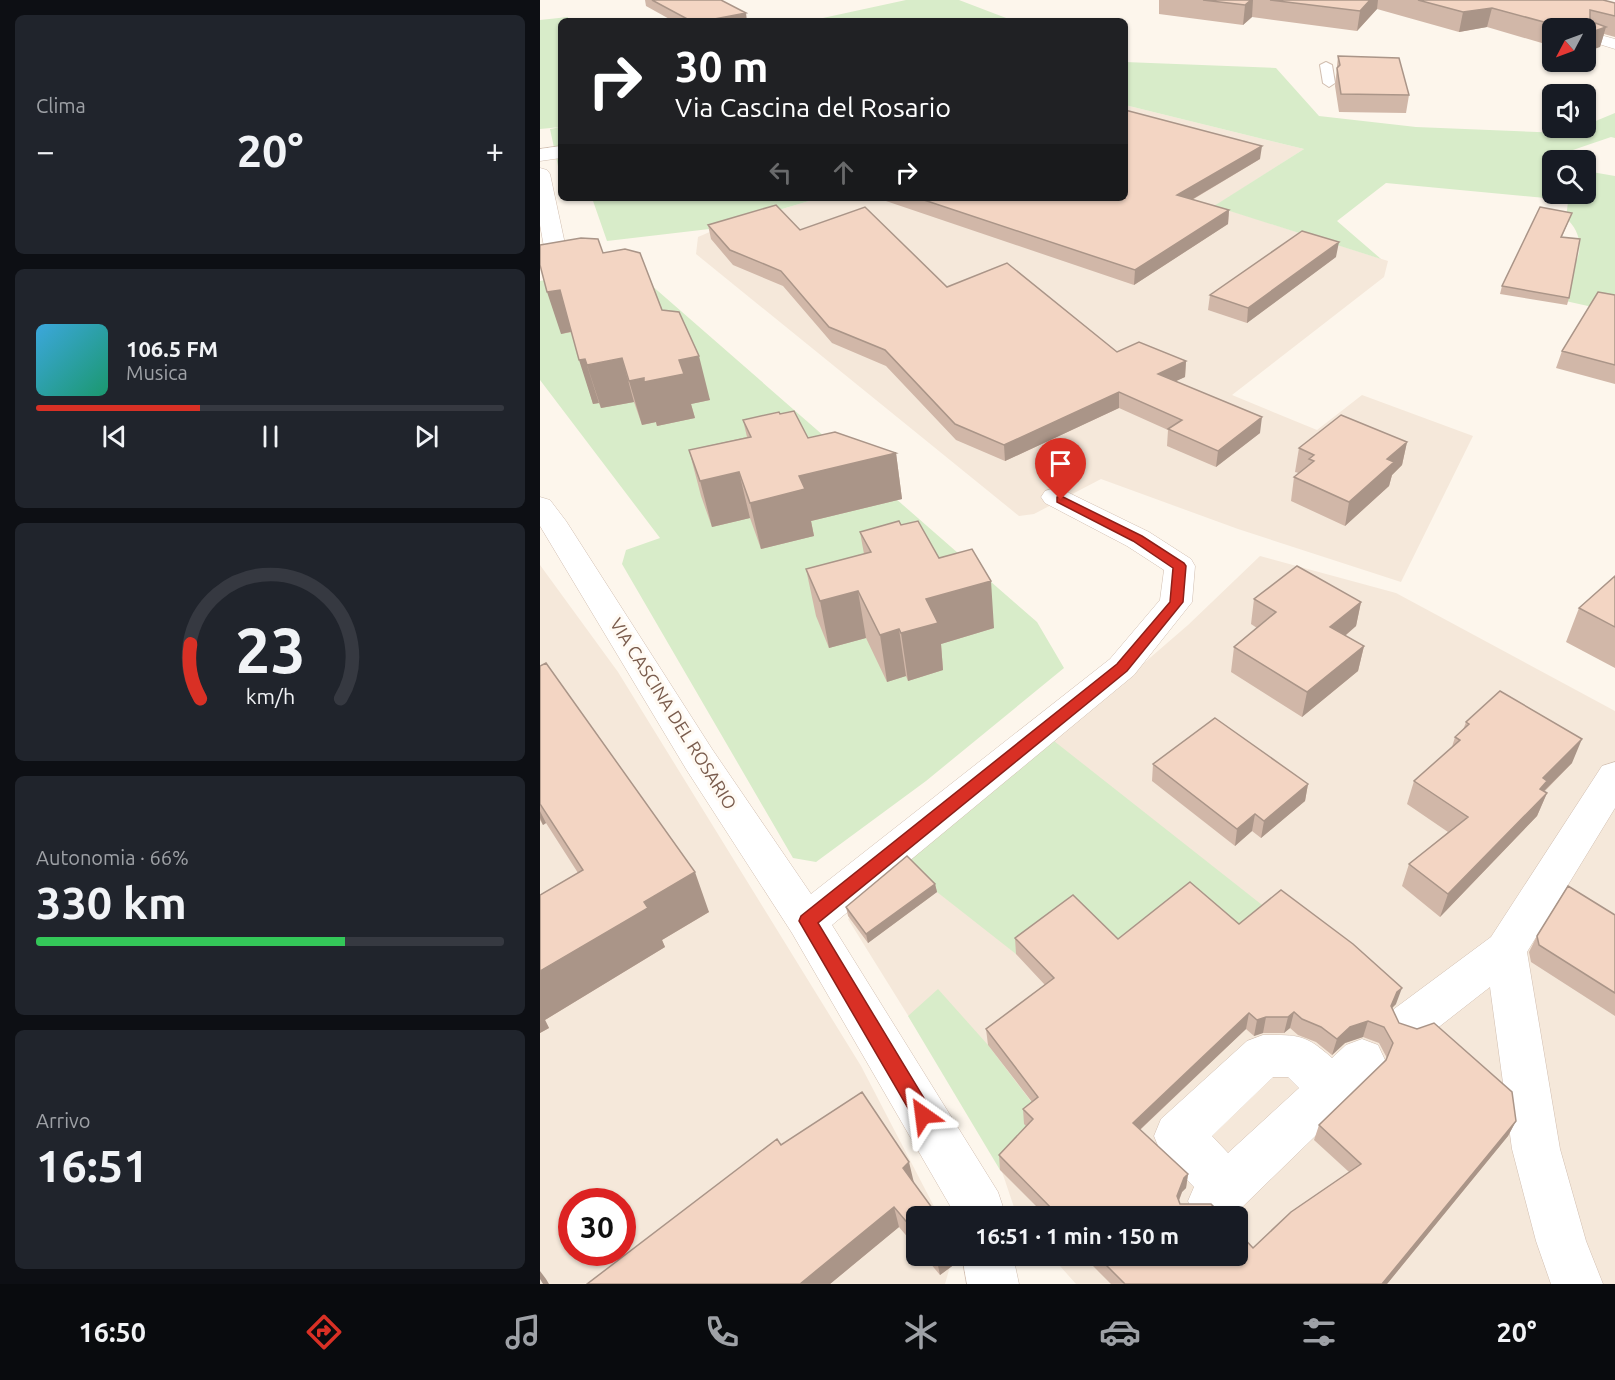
<!DOCTYPE html>
<html lang="it">
<meta charset="utf-8">
<style>
body{margin:0;font-family:Ubuntu,sans-serif;background:#20242c;color:#f1f3f6;height:100vh;display:flex;flex-direction:column;font-size:22px;white-space:nowrap}
*{box-sizing:border-box;margin:0}
p{font-size:20px;color:#9ea1a6}
.icon{flex:none;width:33px;height:33px;fill:none;stroke:currentColor;stroke-width:2;stroke-linecap:round;stroke-linejoin:round}
.map{position:relative;flex:1;overflow:hidden}
.sheet{display:flex;flex-direction:column;gap:15px;padding:15px;background:#0d0f14;width:540px}
.sheet>*{flex:none}
.guide{position:absolute;left:18px;top:18px;width:570px;height:183px;border-radius:9px;box-shadow:0 2px 4px #0004;background:#202124;color:#fff;overflow:hidden}
.needle{width:39px;rotate:229deg}
.fabs{position:absolute;left:1002px;top:18px;display:grid;gap:12px}
.fabs a{display:grid;place-items:center;width:54px;height:54px;border-radius:9px;background:#171b24;box-shadow:0 2px 4px #0004;font-size:30px}
.speed{position:absolute;left:18px;top:1188px;display:flex;gap:12px;font-size:30px;font-weight:700;text-align:center}
.speed>*{display:grid;place-content:center;width:78px;height:78px;border-radius:50%;background:#171b24;box-shadow:0 2px 4px #0004;line-height:1}
.speed .limit{border:9px solid #d22;background:#fff;color:#111}
.pin{position:absolute;display:grid;place-items:center;width:51px;height:51px;color:#fff;margin:-62px -26px;border-radius:50% 50% 50% 0;rotate:-45deg;box-shadow:0 0 6px #0007}
.pin .icon{rotate:45deg}
.me{position:absolute;width:66px;margin:-33px;rotate:329deg;stroke-linejoin:round;filter:drop-shadow(0 0 4px #0008)}
.turn{display:flex;align-items:center;gap:21px;height:126px;padding:0 18px;font-size:27px}
.turn .icon{width:78px;height:78px;stroke-width:2.5}
.turn b{display:block;font-size:42px;line-height:51px}
.lanes{display:flex;align-items:center;height:57px;padding:0 18px;background:#0003;justify-content:center;gap:30px;direction:ltr}
.lanes .off{opacity:.35}
.big{font-size:45px;font-weight:700;line-height:1.1}
.sheet .widget{flex:1;display:flex;flex-direction:column;justify-content:center;gap:9px;min-width:0;padding:0 21px;border-radius:9px;background:#20242c}
.sheet .dial{align-items:center;gap:0}
.dial svg{height:156px;overflow:visible;fill:none;stroke:#363941;stroke-width:7;stroke-linecap:round;text-anchor:middle}
.dial text{fill:#f1f3f6;stroke:none}
.song{display:flex;align-items:center;gap:18px}
.cover{width:72px;height:72px;border-radius:9px;background:linear-gradient(135deg,hsl(200 70% 55%),hsl(160 70% 35%))}
.played{height:6px;border-radius:3px;background:linear-gradient(90deg,#d93025 35%,#363941 35%)}
.keys{display:flex;justify-content:space-around;direction:ltr}
.heat{display:flex;justify-content:space-between;align-items:center;font-size:33px;direction:ltr}
.charge{height:9px;border-radius:4px;background:linear-gradient(90deg,#34c759 66%,#363941 0)}
.trip{position:absolute;left:366px;top:1206px;width:342px;height:60px;border-radius:9px;background:#171b24;box-shadow:0 2px 4px #0004;font-weight:700;line-height:60px;text-align:center}
.tab-bar{display:flex;height:96px;justify-content:space-around;align-items:center;background:#090b0e;color:#9ea1a6}
.tab-bar .icon{width:42px;height:42px}
.tab-bar .on{color:#d93025}
.tab-bar b{font-size:27px;color:#f1f3f6}
main{display:flex;flex:1;min-height:0}
.map>svg:first-child{display:block}
</style>
<main>
<section class="sheet">
<div class="widget"><p>Clima</p>
<div class="heat"><a>−</a><b class="big">20°</b><a>+</a></div>
</div>
<div class="widget">
<div class="song"><i class="cover"></i><div><b>106.5 FM</b><p>Musica</p></div></div>
<div class="played"></div>
<div class="keys"><svg class="icon" aria-label="previous" viewBox="0 0 24 24"><path d="M18 5L8 12l10 7zM5 5v14"/></svg><svg class="icon" aria-label="pause" viewBox="0 0 24 24"><path d="M8 5v14M16 5v14"/></svg><svg class="icon" aria-label="next" viewBox="0 0 24 24"><path d="M6 5l10 7-10 7zM19 5v14"/></svg></div>
</div>
<div class="widget dial"><svg viewBox="0 0 100 80">
<path d="M14 69A42 42 0 1 1 86 69"/>
<path d="M14 69A42 42 0 0 1 9 41" stroke="#d93025"/>
<text x="50" y="56" font-size="32" font-weight="700">23</text>
<text x="50" y="72" font-size="11">km/h</text>
</svg></div>
<div class="widget"><p>Autonomia · 66%</p><b class="big">330 km</b><div class="charge"></div></div>
<div class="widget"><p>Arrivo</p><b class="big">16:51</b></div>
</section>
<div class="map">
<svg width="1075" height="1284" viewBox="0 0 1075 1284">
<rect width="100%" height="100%" fill="#fdf6ec"/>
<path fill="#f5e8da" fill-rule="evenodd" d="M 585,105 L 764,149 L 675,206 L 848,261 L 844,277 L 692,395 L 777,430 L 822,395 L 933,436 L 861,582 L 698,529 L 561,479 L 494,514 L 479,516 L 156,254 L 158,237 L 179,228 L 279,198 L 585,198 Z
M 720,556 L 856,593 L 1075,711 L 1075,1284 L 536,1284 L 511,1256 L 698,1256 L 698,1216 L 477,1216 L 458,1160 L 308,919 L 648,625 Z
M 0,565 L 78,672 L 321,1066 L 399,1216 L 376,1216 L 376,1256 L 413,1256 L 405,1284 L 0,1284 ZM 32,1202 L 82,1202 L 82,1252 L 32,1252 Z"/>
<path fill="#d8ecc9" d="M 366,0 L 419,0 L 474,21 L 269,21 Z
M 28,17 L 28,21 L 21,21 L 21,180 L 10,129 L 21,127 L 0,129 L 0,20 Z
M 585,62 L 736,68 L 779,116 L 876,127 L 1023,133 L 1038,128 L 1046,128 L 1046,125 L 1075,113 L 1075,138 L 1071,137 L 1033,150 L 1029,160 L 1012,160 L 1012,194 L 1018,194 L 1016,199 L 846,183 L 797,221 L 841,259 L 674,206 L 764,149 L 585,105 Z
M 1046,171 L 1075,176 L 1075,312 L 1003,296 L 1022,259 L 1037,259 C 1043,244 1038,229 1026,218 L 1029,194 L 1046,194 Z
M 52,198 L 279,198 L 178,228 L 67,241 Z
M 87,264 L 497,622 L 524,668 L 386,781 L 276,862 L 253,858 L 82,564 L 86,550 L 120,538 L 0,380 L 0,281 Z
M 514,741 L 731,912 L 626,1002 L 534,912 L 476,954 L 397,892 L 366,863 Z
M 398,989 L 448,1045 L 499,1112 L 494,1134 L 460,1170 L 368,1016 Z"/>
<g fill="none" stroke-linecap="round" stroke-linejoin="round">
<g stroke="#d1beb0" stroke-width="2">
<path id="lane" d="M 786,62 L 792,65 L 795,83 L 789,87 L 783,83 L 780,65 Z"/>
</g>
<g stroke="#d1beb0" stroke-width="1">
<path id="street" d="M 1046,31 L 1075,39 L 1075,49 L 1046,40 Z
M 21,146 L 21,158 L 0,161 L 0,149 Z
M 0,168 L 7,170 L 10,174 L 28,258 L 25,263 L 17,264 L 9,263 L 6,258 L 0,225 Z
M 515,488 L 525,491 L 609,532 L 651,559 L 655,566 L 652,602 L 594,675 L 292,925 L 458,1192 L 466,1216 L 416,1216 L 252,933 L 146,769 L 0,526 L 0,497 L 10,500 L 26,521 L 172,749 L 271,894 L 570,659 L 620,600 L 624,570 L 587,546 L 505,503 L 501,497 L 505,491 Z
M 1075,762 L 1075,808 L 987,952 L 1020,1149 L 1046,1241 L 1063,1284 L 1011,1284 L 996,1241 L 972,1149 L 950,987 L 886,1037 L 870,1043 L 854,1037 L 848,1023 L 854,1009 L 951,937 L 1062,766 Z
M 723,1035 C 759,1035 765,1034 792,1058 L 806,1045 L 822,1039 L 838,1045 L 845,1060 L 838,1075 L 693,1216 L 655,1216 L 648,1201 L 654,1187 L 621,1153 L 614,1136 L 621,1119 L 707,1041 ZM 733,1077 L 748,1077 L 759,1088 L 688,1153 L 672,1136 Z
M 422,1256 L 473,1256 L 479,1284 L 427,1284 Z"/>
</g>
<use href="#lane" fill="#fff" fill-rule="evenodd"/>
<use href="#street" fill="#fff" fill-rule="evenodd"/>
</g>
<path fill="#d1b7a8" d="M 105,0 L 181,0 L 207,21 L 133,21 L 106,6 Z
M 619,0 L 1063,0 L 1075,3 L 1075,37 L 1064,34 L 1060,47 L 1046,28 L 1012,28 L 1012,46 L 947,27 L 919,32 L 837,9 L 817,31 L 712,17 L 703,25 L 619,14 Z
M 798,56 L 869,95 L 866,113 L 799,112 L 795,86 Z
M 720,159 L 652,200 L 689,210 L 688,224 L 594,285 L 343,200 L 343,198 L 585,198 Z
M 1032,213 L 1022,237 L 1029,298 L 1027,305 L 960,294 L 962,286 Z
M 168,225 L 260,230 L 577,352 L 646,361 L 645,377 L 635,381 L 720,433 L 676,467 L 627,446 L 628,430 L 579,408 L 465,461 L 416,440 L 346,366 L 292,343 L 243,286 L 193,265 L 171,239 Z
M 63,253 L 122,310 L 170,400 L 151,404 L 155,418 L 117,426 L 116,422 L 102,425 L 94,402 L 61,408 L 59,403 L 53,404 L 32,332 L 21,334 Z
M 796,257 L 707,323 L 668,310 L 670,295 Z
M 1075,295 L 1075,384 L 1016,368 L 1022,351 Z
M 240,414 L 268,438 L 356,453 L 362,499 L 271,521 L 274,536 L 221,549 L 210,518 L 172,527 L 161,496 L 149,450 L 207,437 L 203,420 Z
M 867,442 L 862,465 L 852,475 L 849,486 L 805,526 L 751,501 L 754,477 L 759,473 L 755,472 L 759,448 Z
M 361,525 L 399,558 L 454,628 L 401,644 L 403,670 L 368,681 L 366,676 L 347,682 L 326,638 L 289,648 L 276,616 L 266,569 L 324,554 L 320,532 Z
M 1075,576 L 1075,668 L 1026,642 L 1039,608 Z
M 714,599 L 821,602 L 816,626 L 805,636 L 824,646 L 818,671 L 762,717 L 691,672 L 694,647 L 717,628 L 711,624 Z
M 0,666 L 169,912 L 122,940 L 125,947 L 5,1020 L 9,1028 L 0,1033 L 0,895 L 38,873 L 6,823 L 3,825 L 0,820 Z
M 926,722 L 1032,763 L 1004,792 L 1007,793 L 997,816 L 900,917 L 862,886 L 869,864 L 908,832 L 867,804 L 874,781 L 912,747 L 915,737 L 923,730 Z
M 613,764 L 768,784 L 765,801 L 721,838 L 712,831 L 695,846 L 612,781 Z
M 395,884 L 397,892 L 328,943 L 308,916 L 306,907 Z
M 1075,915 L 1075,1016 L 991,962 L 989,952 L 997,936 Z
M 699,924 L 856,1004 L 852,1008 L 859,1023 L 976,1121 L 968,1136 L 847,1284 L 571,1284 L 543,1256 L 698,1256 L 713,1248 L 809,1172 L 774,1140 L 779,1125 L 846,1060 L 847,1058 L 839,1043 L 823,1037 L 805,1043 L 792,1055 L 776,1042 L 758,1035 L 750,1028 L 744,1033 L 723,1033 L 714,1036 L 706,1029 L 600,1130 L 648,1174 L 646,1188 L 642,1192 L 639,1201 L 640,1204 L 683,1216 L 506,1216 L 460,1170 L 459,1155 L 486,1126 L 484,1124 L 483,1109 L 492,1102 L 448,1045 L 446,1029 L 505,985 L 476,954 L 475,938 L 578,939 Z
M 241,1145 L 376,1216 L 376,1247 L 359,1227 L 290,1284 L 47,1284 Z
M 384,1256 L 418,1256 L 419,1261 L 400,1275 Z"/>
<path fill="#aa9588" d="M 711,0 L 713,0 L 712,17 L 703,25 L 705,5 Z
M 830,0 L 838,0 L 837,9 L 817,31 L 820,11 Z
M 952,8 L 947,27 L 919,32 L 923,12 Z
M 206,13 L 207,21 L 164,21 Z
M 1066,27 L 1060,47 L 1046,52 L 1046,34 Z
M 722,146 L 720,159 L 636,209 L 637,195 Z
M 689,210 L 688,224 L 594,285 L 595,270 Z
M 799,242 L 796,257 L 707,323 L 708,308 Z
M 20,290 L 34,331 L 21,334 L 7,292 Z
M 159,356 L 170,400 L 151,404 L 155,418 L 117,426 L 116,422 L 102,425 L 89,381 L 104,378 L 139,360 Z
M 82,358 L 94,402 L 61,408 L 47,365 Z
M 45,359 L 59,403 L 53,404 L 39,360 Z
M 646,361 L 645,377 L 617,390 L 618,374 Z
M 579,392 L 579,408 L 465,461 L 464,445 Z
M 722,417 L 720,433 L 676,467 L 678,451 Z
M 867,442 L 862,465 L 852,475 L 849,486 L 805,526 L 809,502 L 847,459 Z
M 356,453 L 362,499 L 271,521 L 274,536 L 221,549 L 210,503 L 259,476 Z
M 199,472 L 210,518 L 172,527 L 160,481 Z
M 451,581 L 454,628 L 401,644 L 403,670 L 368,681 L 361,633 L 386,599 Z
M 318,591 L 326,638 L 289,648 L 280,601 Z
M 821,602 L 816,626 L 786,652 L 790,627 Z
M 359,629 L 366,676 L 347,682 L 340,635 Z
M 824,646 L 818,671 L 762,717 L 767,692 Z
M 1042,739 L 1032,763 L 1003,792 L 1007,793 L 997,816 L 900,917 L 908,894 L 1003,778 Z
M 768,784 L 765,801 L 721,838 L 724,821 Z
M 0,811 L 6,823 L 3,825 L 0,818 Z
M 715,814 L 712,831 L 695,846 L 697,829 Z
M 155,872 L 169,912 L 122,940 L 125,947 L 5,1020 L 9,1028 L 0,1033 L 0,971 L 104,902 Z
M 395,884 L 397,892 L 328,943 L 326,934 Z
M 862,988 L 856,1004 L 852,1008 L 851,1006 L 857,992 Z
M 754,1012 L 750,1028 L 744,1033 L 748,1017 Z
M 709,1013 L 706,1029 L 591,1138 L 593,1123 Z
M 726,1017 L 723,1033 L 714,1036 L 717,1020 Z
M 828,1021 L 823,1037 L 805,1043 L 792,1055 L 797,1039 L 810,1027 Z
M 976,1121 L 968,1136 L 847,1284 L 842,1284 Z
M 369,1162 L 374,1183 L 363,1168 Z
M 648,1174 L 646,1188 L 642,1192 L 635,1210 L 637,1196 L 644,1178 Z
M 354,1207 L 359,1227 L 290,1284 L 260,1284 Z
M 396,1256 L 418,1256 L 419,1261 L 400,1275 Z
M 0,1271 L 6,1279 L 9,1284 L 3,1284 L 0,1279 Z"/>
<path fill="#f3d5c3" stroke="#aa9588" stroke-width="1.5" d="M 112,0 L 181,0 L 206,13 L 164,21 L 151,21 Z
M 663,0 L 711,0 L 705,5 Z
M 730,0 L 830,0 L 820,11 Z
M 878,0 L 1063,0 L 1075,3 L 1075,16 L 1050,10 L 1050,21 L 1066,27 L 1046,34 L 1046,28 L 1026,28 L 952,8 L 923,12 Z
M 798,56 L 859,58 L 869,95 L 801,94 L 797,68 L 800,65 Z
M 585,110 L 722,146 L 637,195 L 689,210 L 595,270 L 378,198 L 585,198 Z
M 236,205 L 260,230 L 325,207 L 407,287 L 467,263 L 577,352 L 599,342 L 646,361 L 618,374 L 722,417 L 678,451 L 628,429 L 642,420 L 579,392 L 464,445 L 415,424 L 345,350 L 289,327 L 241,271 L 190,250 L 168,225 Z
M 1000,207 L 1032,213 L 1021,237 L 1040,239 L 1029,298 L 962,286 Z
M 762,231 L 799,242 L 708,308 L 670,295 Z
M 41,238 L 58,239 L 63,253 L 85,249 L 100,253 L 122,310 L 139,312 L 159,356 L 139,360 L 144,374 L 104,382 L 104,378 L 89,381 L 82,358 L 47,365 L 45,359 L 39,360 L 20,290 L 7,292 L 0,265 L 0,245 Z
M 1058,292 L 1075,295 L 1075,365 L 1022,351 Z
M 254,411 L 268,438 L 295,432 L 356,453 L 259,476 L 265,489 L 210,503 L 199,472 L 160,481 L 149,450 L 211,437 L 203,420 L 239,412 L 240,414 Z
M 801,415 L 867,442 L 847,459 L 854,462 L 809,502 L 754,477 L 774,461 L 769,459 L 774,455 L 759,448 Z
M 359,521 L 361,525 L 378,521 L 399,558 L 432,549 L 451,581 L 386,599 L 398,623 L 361,633 L 359,629 L 340,635 L 318,591 L 280,601 L 266,569 L 331,552 L 320,532 Z
M 757,566 L 821,602 L 790,627 L 824,646 L 767,692 L 694,647 L 736,612 L 714,599 Z
M 1075,576 L 1075,627 L 1039,608 Z
M 6,663 L 155,872 L 104,902 L 108,908 L 0,971 L 0,895 L 43,870 L 0,804 L 0,666 Z
M 960,691 L 1042,739 L 1003,778 L 1007,781 L 1000,789 L 1007,793 L 908,894 L 869,864 L 928,817 L 874,781 L 920,740 L 915,737 L 929,724 L 926,722 Z
M 675,718 L 768,784 L 724,821 L 715,814 L 697,829 L 613,764 Z
M 367,856 L 395,884 L 326,934 L 306,907 Z
M 650,882 L 699,924 L 741,890 L 813,944 L 862,988 L 857,992 L 851,1006 L 859,1023 L 877,1029 L 894,1023 L 972,1092 L 976,1121 L 842,1284 L 585,1284 L 557,1256 L 698,1256 L 698,1232 L 713,1248 L 751,1212 L 821,1164 L 779,1125 L 846,1060 L 853,1043 L 844,1027 L 828,1021 L 810,1027 L 797,1039 L 781,1027 L 762,1019 L 754,1012 L 748,1017 L 726,1017 L 717,1020 L 709,1013 L 593,1123 L 648,1174 L 644,1178 L 637,1196 L 640,1204 L 671,1204 L 683,1216 L 519,1216 L 459,1155 L 493,1119 L 483,1109 L 498,1097 L 446,1029 L 514,978 L 475,938 L 533,895 L 578,939 Z
M 1028,886 L 1075,915 L 1075,993 L 999,945 L 997,936 Z
M 322,1092 L 369,1162 L 363,1168 L 398,1216 L 376,1216 L 376,1233 L 354,1207 L 260,1284 L 47,1284 L 237,1139 L 241,1145 Z"/>
<path fill="#d93025" stroke="#8d1f18" stroke-width="1.5" d="M 521,496 L 602,536 L 644,563 L 646,566 L 643,602 L 587,671 L 278,923 L 390,1108 L 393,1115 L 390,1122 L 383,1125 L 376,1122 L 259,921 L 261,916 L 577,664 L 630,602 L 633,568 L 593,541 L 517,502 L 517,497 Z"/>
<g text-anchor="middle" stroke-width="6" stroke-linejoin="round" paint-order="stroke">
<g font-size="18" fill="#7a5c4d" stroke="#fffaf3">
<text transform="translate(133 714) rotate(58)" y="6">VIA CASCINA DEL ROSARIO</text>
</g>
</g>
</svg>
<div class="fabs">
<a><svg class="needle" viewBox="-14 -14 28 28"><path d="M0-13l5 13h-10z" fill="#e53935"/><path d="M0 13l5-13h-10z" fill="#9ea1a6"/></svg></a>
<a><svg class="icon" aria-label="sound" viewBox="0 0 24 24"><path d="M4 9h4l5-4v14l-5-4H4zM17 9q2 3 0 6"/></svg></a>
<a><svg class="icon" aria-label="search" viewBox="0 0 24 24"><circle cx="10" cy="10" r="6"/><path d="M15 15l6 6"/></svg></a>
</div>
<div class="speed"><div class="limit">30</div></div>
<div class="pin" style="left:521px;top:500px;background:#d93025"><svg class="icon" aria-label="arrive" viewBox="0 0 24 24"><path d="M6 21V4h12l-3 4 3 4H6"/></svg></div>
<svg class="me" style="left:383px;top:1115px" viewBox="-20 -20 40 40"><path d="M0-17L14 15 0 8-14 15z" fill="#d93025" stroke="#fff" stroke-width="4"/></svg>
<div class="trip">16:51 · 1 min · 150 m</div>
<div class="guide">
<div class="turn"><svg class="icon" aria-label="right" viewBox="0 0 24 24"><path d="M7 20v-9h11M14 6l5 5-5 5"/></svg><div><b>30 m</b>Via Cascina del Rosario</div></div>
<div class="lanes"><svg class="icon off" aria-label="left" viewBox="0 0 24 24"><path d="M17 20v-9H6M10 6l-5 5 5 5"/></svg><svg class="icon off" aria-label="ahead" viewBox="0 0 24 24"><path d="M12 20V5M6 11l6-6 6 6"/></svg><svg class="icon" aria-label="right" viewBox="0 0 24 24"><path d="M7 20v-9h11M14 6l5 5-5 5"/></svg></div>
</div>
</div>
</main>
<nav class="tab-bar">
<b>16:50</b>
<svg class="icon on" aria-label="directions" viewBox="0 0 24 24"><path d="M12 3l9 9-9 9-9-9zM9 14v-3h6M13 9l2 2-2 2"/></svg>
<svg class="icon" aria-label="music" viewBox="0 0 24 24"><path d="M9 18V5l10-2v13"/><circle cx="6" cy="18" r="3"/><circle cx="16" cy="16" r="3"/></svg>
<svg class="icon" aria-label="phone" viewBox="0 0 24 24"><path d="M5 4h4l2 5-3 2q2 4 5 5l2-3 5 2v4C11 20 4 13 5 4z"/></svg>
<svg class="icon" aria-label="climate" viewBox="0 0 24 24"><path d="M12 3v18M4 7l16 10M4 17L20 7"/></svg>
<svg class="icon" aria-label="car" viewBox="0 0 24 24"><path d="M5 17H2v-5l4-1 3-4h7l3 4 3 1v5h-3M9 17h6M6 11h13"/><circle cx="7" cy="17" r="2"/><circle cx="17" cy="17" r="2"/></svg>
<svg class="icon" aria-label="filters" viewBox="0 0 24 24"><path d="M4 7h16M4 17h16"/><circle cx="9" cy="7" r="2"/><circle cx="15" cy="17" r="2"/></svg>
<b>20°</b>
</nav>
